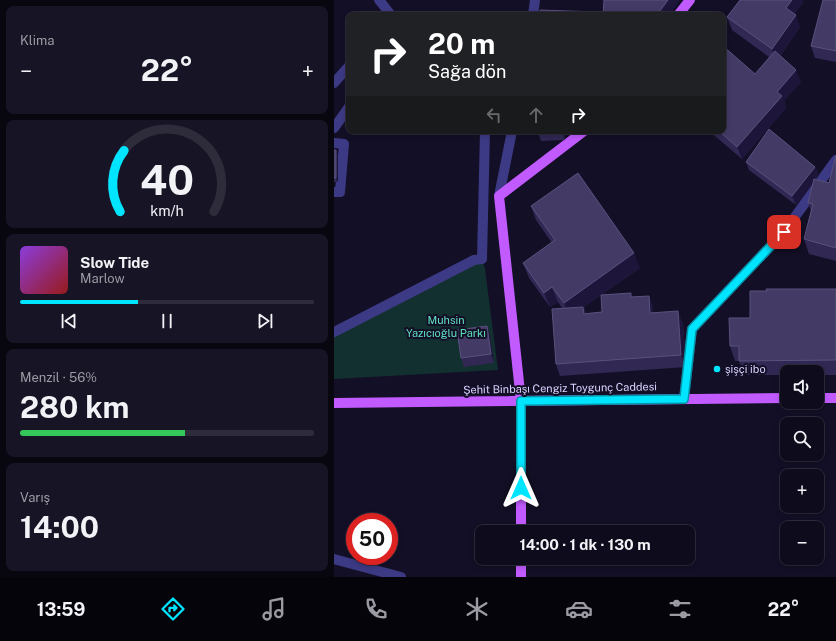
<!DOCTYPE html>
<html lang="tr">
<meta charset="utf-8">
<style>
body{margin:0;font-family:"Public Sans",sans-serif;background:#171425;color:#f1f3f6;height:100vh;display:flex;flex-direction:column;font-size:15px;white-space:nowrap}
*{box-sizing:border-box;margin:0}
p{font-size:13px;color:#9b9ba3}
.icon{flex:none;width:22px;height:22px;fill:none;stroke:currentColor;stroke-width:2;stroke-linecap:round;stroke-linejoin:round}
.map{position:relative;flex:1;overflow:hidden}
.side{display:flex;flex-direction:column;gap:6px;padding:6px;background:#08060f;width:334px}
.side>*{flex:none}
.guide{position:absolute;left:12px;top:12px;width:380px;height:122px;border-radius:8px;box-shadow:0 2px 6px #0003,0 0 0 1px #2e2b3b;background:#202124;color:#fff;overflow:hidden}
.fabs{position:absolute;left:446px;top:365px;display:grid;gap:8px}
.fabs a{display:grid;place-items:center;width:44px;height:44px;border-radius:8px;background:#0e0b1c;box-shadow:0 2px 6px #0003,0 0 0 1px #2e2b3b;font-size:20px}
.speed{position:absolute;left:12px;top:513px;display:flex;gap:8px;font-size:20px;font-weight:700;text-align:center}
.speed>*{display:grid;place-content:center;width:52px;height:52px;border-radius:50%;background:#0e0b1c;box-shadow:0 2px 6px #0003,0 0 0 1px #2e2b3b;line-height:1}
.speed .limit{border:6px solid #d22;background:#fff;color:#111}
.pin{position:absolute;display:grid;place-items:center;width:34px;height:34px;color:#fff;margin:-17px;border-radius:8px;box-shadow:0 2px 6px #0006}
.me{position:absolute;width:44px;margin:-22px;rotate:0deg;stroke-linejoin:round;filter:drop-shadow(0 0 3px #0008)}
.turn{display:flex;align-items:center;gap:14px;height:84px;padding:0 16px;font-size:18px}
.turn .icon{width:52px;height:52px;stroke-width:2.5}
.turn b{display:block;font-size:28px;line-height:34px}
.lanes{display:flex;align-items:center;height:38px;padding:0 16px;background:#0003;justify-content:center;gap:20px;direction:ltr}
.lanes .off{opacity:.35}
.big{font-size:30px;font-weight:700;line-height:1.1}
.side .card{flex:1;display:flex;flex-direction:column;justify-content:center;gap:6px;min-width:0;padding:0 14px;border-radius:8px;background:#171425}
.side .dial{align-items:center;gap:0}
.dial svg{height:104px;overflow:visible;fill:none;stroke:#2e2b3b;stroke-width:7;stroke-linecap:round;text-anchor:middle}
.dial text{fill:#f1f3f6;stroke:none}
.song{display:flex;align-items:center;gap:12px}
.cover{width:48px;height:48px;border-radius:6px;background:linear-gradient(135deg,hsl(270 70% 55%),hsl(0 70% 35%))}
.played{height:4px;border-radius:2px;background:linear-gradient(90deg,#00e5ff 40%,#2e2b3b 40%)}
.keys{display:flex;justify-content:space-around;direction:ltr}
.heat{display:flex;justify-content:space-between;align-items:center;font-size:22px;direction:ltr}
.charge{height:6px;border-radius:3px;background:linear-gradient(90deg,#34c759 56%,#2e2b3b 0)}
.trip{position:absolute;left:141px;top:525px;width:220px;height:40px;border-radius:8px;background:#0e0b1c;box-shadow:0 2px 6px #0003,0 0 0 1px #2e2b3b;font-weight:700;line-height:40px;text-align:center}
.tab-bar{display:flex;height:64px;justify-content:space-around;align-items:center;background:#06040b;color:#9b9ba3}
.tab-bar .icon{width:28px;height:28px}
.tab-bar .selected{color:#00e5ff}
.tab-bar b{font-size:18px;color:#f1f3f6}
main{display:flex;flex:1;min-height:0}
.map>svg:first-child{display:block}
</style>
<main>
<section class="side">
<div class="card"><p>Klima</p>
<div class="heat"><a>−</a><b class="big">22°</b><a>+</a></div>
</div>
<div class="card dial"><svg viewBox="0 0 100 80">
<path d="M14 69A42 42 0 1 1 86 69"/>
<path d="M14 69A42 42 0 0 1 17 22" stroke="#00e5ff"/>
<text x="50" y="56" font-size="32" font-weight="700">40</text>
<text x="50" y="72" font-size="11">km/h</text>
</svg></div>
<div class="card">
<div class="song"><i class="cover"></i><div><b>Slow Tide</b><p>Marlow</p></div></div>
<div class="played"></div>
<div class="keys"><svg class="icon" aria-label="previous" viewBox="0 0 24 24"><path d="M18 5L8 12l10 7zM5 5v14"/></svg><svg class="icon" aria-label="pause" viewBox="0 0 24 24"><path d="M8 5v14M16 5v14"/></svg><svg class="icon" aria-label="next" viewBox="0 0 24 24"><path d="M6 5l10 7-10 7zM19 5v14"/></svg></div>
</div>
<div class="card"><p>Menzil · 56%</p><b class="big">280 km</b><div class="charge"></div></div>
<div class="card"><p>Varış</p><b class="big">14:00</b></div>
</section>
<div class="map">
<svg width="502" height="577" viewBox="0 0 502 577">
<rect width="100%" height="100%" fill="#130f26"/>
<path fill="#12302f" d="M 148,259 L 151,269 L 164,370 L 0,379 L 0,332 Z"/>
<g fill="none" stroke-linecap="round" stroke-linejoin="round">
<path stroke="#3d3a85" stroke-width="10" d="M 45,0 L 57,15
M 199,15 L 201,0
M 0,83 L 15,66
M 0,128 L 15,107
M 0,143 L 10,144 L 6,192 L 0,192
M 165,196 L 178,131
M 0,332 L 140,260 L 148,259 L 151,131
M 350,399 L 358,329 L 450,232 L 502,160
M 0,559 L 67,577"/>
<path stroke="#c25bff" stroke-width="10" d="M 344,15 L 356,0
M 483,398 L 502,398
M 0,403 L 453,398
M 187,532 L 187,401 L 165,196 L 250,131
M 187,577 L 187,558"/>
</g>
<path fill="#312854" d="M 406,0 L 468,0 L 469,3 L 460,14 L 466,27 L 446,56 L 467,82 L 450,101 L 452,108 L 408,159 L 375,131 L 389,131 L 421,74 L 435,57 L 398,30 L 393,17 Z
M 502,0 L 502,62 L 481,58 L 477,46 Z
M 231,131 L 231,140 L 207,141 L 204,132 Z
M 0,150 L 2,150 L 4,155 L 4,182 L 0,182 Z
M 502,155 L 502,261 L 475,254 L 470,239 L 477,211 L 474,203 L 479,182 L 462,205 L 415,170 L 412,162 L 481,167 L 485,175 L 482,179 L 495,183 Z
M 197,206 L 306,268 L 250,307 L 252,313 L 268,312 L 298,297 L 315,296 L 319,308 L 319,313 L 349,323 L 352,367 L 226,376 L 222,364 L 228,308 L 224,302 L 216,307 L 195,278 L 189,263 L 218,243 L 202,220 Z
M 502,289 L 502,375 L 483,375 L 483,372 L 453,372 L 453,375 L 410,375 L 405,361 L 401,361 L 396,346 L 416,318 Z
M 153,326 L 156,335 L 160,363 L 130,367 L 127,358 Z"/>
<path fill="#1d163a" d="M 334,0 L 346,0 L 336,15 L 323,15 Z
M 458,0 L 468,0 L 469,3 L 456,20 L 452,8 Z
M 462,15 L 466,27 L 442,61 L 438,49 Z
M 462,70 L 467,82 L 450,101 L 452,108 L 408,159 L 403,147 L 443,92 Z
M 228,131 L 231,131 L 231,140 Z
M 2,150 L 4,155 L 4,182 L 2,178 Z
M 481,167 L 485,175 L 462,205 L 458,196 Z
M 300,253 L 306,268 L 250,307 L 254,319 L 235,318 L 230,303 Z
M 218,287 L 224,302 L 216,307 L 210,293 Z
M 315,296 L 319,308 L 320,325 L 316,313 Z
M 344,311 L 349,323 L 352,367 L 347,355 Z
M 153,326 L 156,335 L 160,363 L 157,354 Z"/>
<path fill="#433a66" stroke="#5a527e" d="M 270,0 L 334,0 L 323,15 L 269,15 Z
M 406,0 L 458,0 L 452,8 L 462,15 L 438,49 L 393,17 Z
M 489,0 L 502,0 L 502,51 L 477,46 Z
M 206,10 L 264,12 L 264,15 L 206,15 Z
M 389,46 L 421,74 L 441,51 L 462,70 L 443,92 L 448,96 L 403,147 L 385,131 L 389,131 Z
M 435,129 L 481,167 L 458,196 L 412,162 Z
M 204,131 L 228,131 L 204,132 Z
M 0,150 L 2,150 L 2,178 L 0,178 Z
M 502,155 L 502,248 L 470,239 L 479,204 L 474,203 L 480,179 L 495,183 Z
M 244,173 L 300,253 L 230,303 L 218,287 L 210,293 L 189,263 L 221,240 L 197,206 Z
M 432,289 L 502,289 L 502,360 L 405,361 L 405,346 L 396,346 L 395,318 L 416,318 L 416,291 L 433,291 Z
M 297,293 L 297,297 L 315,296 L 316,313 L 344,311 L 347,355 L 222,364 L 218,309 L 249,307 L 250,314 L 268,312 L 267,295 Z
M 153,326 L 157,354 L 127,358 L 123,330 Z"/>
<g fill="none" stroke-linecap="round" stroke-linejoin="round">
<g stroke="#0095a6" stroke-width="10">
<path id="route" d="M 187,488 L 187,401 L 350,399 L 358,329 L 450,232"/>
</g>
<use href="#route" stroke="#00e5ff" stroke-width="7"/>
</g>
<circle fill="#00e5ff" stroke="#130f26" stroke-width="1.5" cx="383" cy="369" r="4"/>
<g text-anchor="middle" stroke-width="4" stroke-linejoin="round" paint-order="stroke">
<g font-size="11" fill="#5fe0c0" stroke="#130f26">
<text x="112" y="324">Muhsin<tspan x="112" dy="13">Yazıcıoğlu Parkı</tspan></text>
</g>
<g font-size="11" fill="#d9d4ff" stroke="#130f26" text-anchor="start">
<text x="391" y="373">şişçi ibo</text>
</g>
<g font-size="11" fill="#d9d4ff" stroke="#130f26">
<text transform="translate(226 388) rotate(-1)" y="4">Şehit Binbaşı Cengiz Toygunç Caddesi</text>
</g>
</g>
</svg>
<div class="fabs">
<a><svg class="icon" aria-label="sound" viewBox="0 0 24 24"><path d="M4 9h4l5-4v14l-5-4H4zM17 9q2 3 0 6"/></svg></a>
<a><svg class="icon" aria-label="search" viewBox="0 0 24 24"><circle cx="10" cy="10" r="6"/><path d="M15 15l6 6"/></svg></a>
<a>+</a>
<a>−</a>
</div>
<div class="speed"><div class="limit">50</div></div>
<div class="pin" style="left:450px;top:232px;background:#d93025"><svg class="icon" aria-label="arrive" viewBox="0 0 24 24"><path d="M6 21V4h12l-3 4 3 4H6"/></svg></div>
<svg class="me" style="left:187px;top:488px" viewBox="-20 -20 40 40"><path d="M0-17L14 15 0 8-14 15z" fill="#00e5ff" stroke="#fff" stroke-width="4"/></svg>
<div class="trip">14:00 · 1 dk · 130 m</div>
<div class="guide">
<div class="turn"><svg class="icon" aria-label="right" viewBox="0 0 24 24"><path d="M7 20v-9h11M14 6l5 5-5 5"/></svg><div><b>20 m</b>Sağa dön</div></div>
<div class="lanes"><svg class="icon off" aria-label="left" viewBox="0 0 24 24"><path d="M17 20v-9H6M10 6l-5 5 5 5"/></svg><svg class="icon off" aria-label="ahead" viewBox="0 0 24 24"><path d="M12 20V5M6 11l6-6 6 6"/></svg><svg class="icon" aria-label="right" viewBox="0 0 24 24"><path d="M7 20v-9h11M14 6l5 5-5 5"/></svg></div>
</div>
</div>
</main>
<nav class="tab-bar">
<b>13:59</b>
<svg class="icon selected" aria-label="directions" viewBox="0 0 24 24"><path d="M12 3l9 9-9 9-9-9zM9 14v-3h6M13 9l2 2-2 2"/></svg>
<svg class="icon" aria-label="music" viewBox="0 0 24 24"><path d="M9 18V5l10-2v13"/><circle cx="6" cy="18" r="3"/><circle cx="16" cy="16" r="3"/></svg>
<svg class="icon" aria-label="phone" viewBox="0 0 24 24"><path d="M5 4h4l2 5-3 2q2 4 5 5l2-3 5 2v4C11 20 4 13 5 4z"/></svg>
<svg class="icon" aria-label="climate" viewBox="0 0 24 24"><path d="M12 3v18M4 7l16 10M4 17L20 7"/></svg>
<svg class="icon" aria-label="car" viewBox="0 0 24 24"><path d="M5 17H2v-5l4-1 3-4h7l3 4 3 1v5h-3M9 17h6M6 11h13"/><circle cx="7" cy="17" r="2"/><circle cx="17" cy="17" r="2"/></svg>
<svg class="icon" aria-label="filters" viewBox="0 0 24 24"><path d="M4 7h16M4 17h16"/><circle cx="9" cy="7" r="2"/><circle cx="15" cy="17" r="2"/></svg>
<b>22°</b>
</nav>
